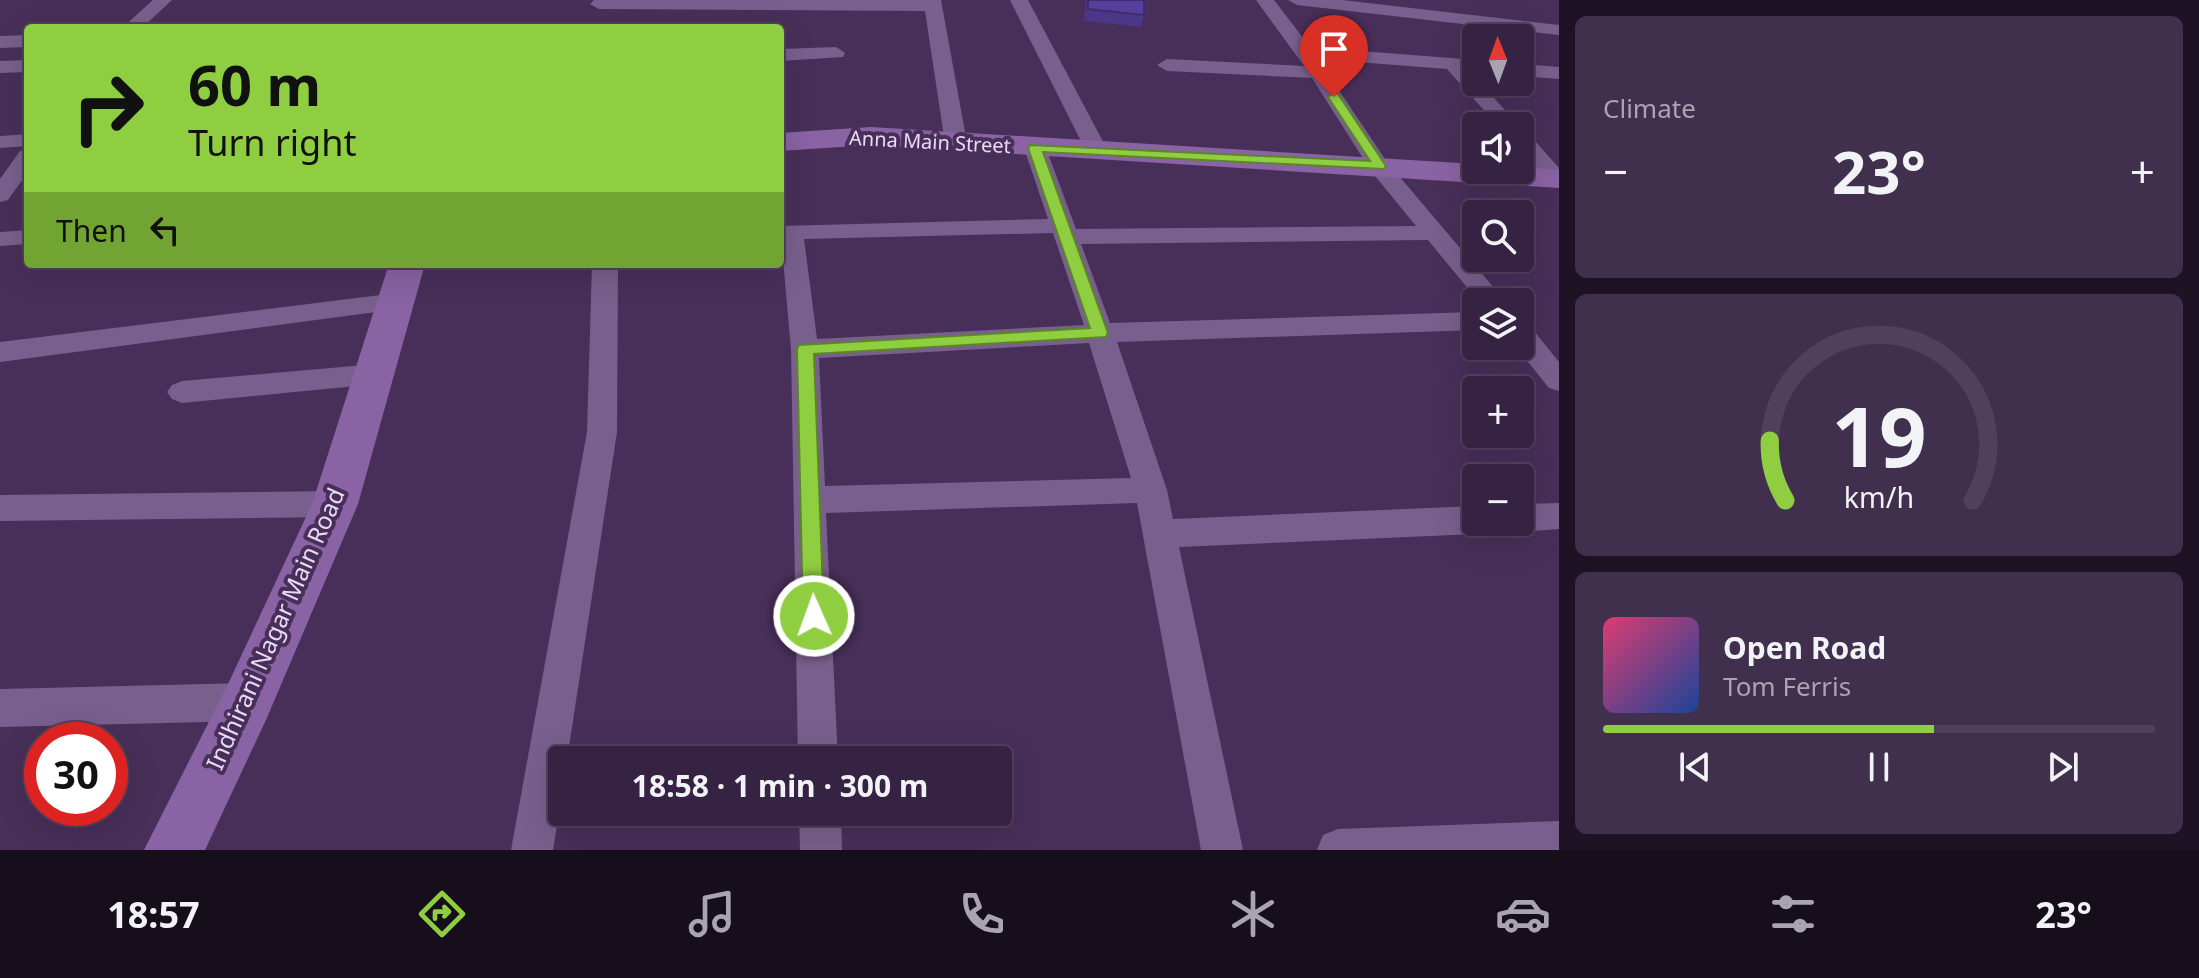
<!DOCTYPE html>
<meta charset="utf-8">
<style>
body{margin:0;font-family:"Noto Sans",sans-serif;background:#412f4e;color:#f1f3f6;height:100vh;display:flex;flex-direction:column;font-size:30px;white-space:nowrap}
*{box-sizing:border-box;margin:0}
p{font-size:26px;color:#aaa4b2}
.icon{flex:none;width:44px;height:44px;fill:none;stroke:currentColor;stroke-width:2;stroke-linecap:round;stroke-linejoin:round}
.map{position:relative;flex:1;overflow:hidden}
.details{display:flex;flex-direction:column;gap:16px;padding:16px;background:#1e1325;width:640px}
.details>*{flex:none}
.banner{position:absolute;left:24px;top:24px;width:760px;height:244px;border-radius:8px;box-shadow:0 8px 32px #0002,0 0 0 2px #50405c;background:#8fcd41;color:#111;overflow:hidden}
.needle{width:52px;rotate:359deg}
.controls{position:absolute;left:1462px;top:24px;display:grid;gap:16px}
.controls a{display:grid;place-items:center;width:72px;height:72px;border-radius:8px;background:#362343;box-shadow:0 8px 32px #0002,0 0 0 2px #50405c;font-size:40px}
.speed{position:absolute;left:24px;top:722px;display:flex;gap:16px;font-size:40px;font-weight:700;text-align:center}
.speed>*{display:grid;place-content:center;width:104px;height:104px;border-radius:50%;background:#362343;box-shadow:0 8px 32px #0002,0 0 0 2px #50405c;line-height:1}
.speed .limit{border:12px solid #d22;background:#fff;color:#111}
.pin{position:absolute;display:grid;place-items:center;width:68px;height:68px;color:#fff;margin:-82px -34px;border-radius:50% 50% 50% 0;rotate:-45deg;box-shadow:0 0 8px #0007}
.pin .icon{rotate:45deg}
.me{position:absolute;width:88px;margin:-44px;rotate:358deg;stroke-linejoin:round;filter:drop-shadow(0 0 6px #0008)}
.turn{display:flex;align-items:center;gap:28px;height:168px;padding:0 32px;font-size:36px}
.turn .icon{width:104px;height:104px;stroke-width:2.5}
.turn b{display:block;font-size:56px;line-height:68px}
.then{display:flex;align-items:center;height:76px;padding:0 32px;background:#0003;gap:16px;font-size:30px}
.big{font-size:60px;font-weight:700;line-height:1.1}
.details .card{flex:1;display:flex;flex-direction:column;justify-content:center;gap:12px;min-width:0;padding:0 28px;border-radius:12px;background:#412f4e}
.details .dial{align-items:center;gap:0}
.dial svg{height:208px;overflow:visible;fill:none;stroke:#50405c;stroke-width:7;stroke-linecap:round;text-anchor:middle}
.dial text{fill:#f1f3f6;stroke:none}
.song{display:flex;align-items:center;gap:24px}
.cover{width:96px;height:96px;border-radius:12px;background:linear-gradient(135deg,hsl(340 70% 55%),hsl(220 70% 35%))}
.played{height:8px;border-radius:4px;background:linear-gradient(90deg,#8fcd41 60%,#50405c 60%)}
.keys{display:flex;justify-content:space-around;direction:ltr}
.heat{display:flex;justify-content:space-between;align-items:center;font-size:44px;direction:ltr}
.trip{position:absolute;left:548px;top:746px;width:464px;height:80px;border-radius:8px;background:#362343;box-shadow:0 8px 32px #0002,0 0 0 2px #50405c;font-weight:700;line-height:80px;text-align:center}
.tabs{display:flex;height:128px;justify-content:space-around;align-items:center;background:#160e1b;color:#aaa4b2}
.tabs .icon{width:56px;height:56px}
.tabs .on{color:#8fcd41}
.tabs b{font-size:36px;color:#f1f3f6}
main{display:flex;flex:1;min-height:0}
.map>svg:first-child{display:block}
</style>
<main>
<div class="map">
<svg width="1559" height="850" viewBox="0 0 1559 850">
<rect width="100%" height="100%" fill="#482f59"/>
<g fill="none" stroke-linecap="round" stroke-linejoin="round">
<path fill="#795f8d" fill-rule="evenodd" d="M 153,0 L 172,0 L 142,28 L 122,28 Z
M 594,0 L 941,0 L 967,143 L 956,149 L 945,143 L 925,11 L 599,9 L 590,4 Z
M 1010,0 L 1028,0 L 1108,151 L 1105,156 L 1089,156 L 1086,151 Z
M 1256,0 L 1274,0 L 1310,47 L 1476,60 L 1476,72 L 1470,71 L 1476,82 L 1480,82 L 1519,126 L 1498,126 L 1447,69 L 1318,59 L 1387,162 L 1506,302 L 1479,302 L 1428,240 L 1081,244 L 1110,323 L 1476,312 L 1476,330 L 1117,342 L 1167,490 L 1173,519 L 1476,506 L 1476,522 L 1491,522 L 1488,530 L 1476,534 L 1179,547 L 1243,850 L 1201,850 L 1137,503 L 826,513 L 838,760 L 798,760 L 791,349 L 780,226 L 1048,219 L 1024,148 L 1035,142 L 1046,148 L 1076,229 L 1416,226 L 1371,171 L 1312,78 L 1167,71 L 1157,65 L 1167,59 L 1304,66 ZM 1053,233 L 1084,325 L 817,339 L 804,239 ZM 1089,343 L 1131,478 L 825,486 L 819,358 Z
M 1288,0 L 1342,0 L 1559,25 L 1559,35 L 1297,5 Z
M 28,35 L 28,47 L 0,48 L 0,36 Z
M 836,47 L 845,53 L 843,57 L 780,61 L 780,49 Z
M 28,60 L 28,72 L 0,73 L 0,61 Z
M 1520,64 L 1559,67 L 1559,79 L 1520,76 Z
M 1520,132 L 1528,133 L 1559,168 L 1559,188 L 1551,186 L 1520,151 Z
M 28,134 L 28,146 L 0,148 L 0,136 Z
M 28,149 L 28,172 L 8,200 L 0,202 L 0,179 L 20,151 Z
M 28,230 L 28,244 L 0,246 L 0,232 Z
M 592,264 L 618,264 L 617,432 L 567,760 L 562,760 L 562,794 L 553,850 L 511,850 L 587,432 Z
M 397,293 L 406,296 L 410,302 L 406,308 L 0,362 L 0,342 Z
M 1520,324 L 1530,326 L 1559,362 L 1559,391 L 1549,388 L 1515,346 L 1520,346 Z
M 376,364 L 386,367 L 390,374 L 386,381 L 376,384 L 182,403 L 172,399 L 167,392 L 172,385 L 182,381 Z
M 335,491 L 346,495 L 351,504 L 346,513 L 335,517 L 0,521 L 0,495 Z
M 1559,503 L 1559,529 L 1520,532 L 1508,528 L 1506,522 L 1520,522 L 1520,504 Z
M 247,683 L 261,689 L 266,702 L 261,715 L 247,721 L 0,727 L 0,689 Z
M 799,812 L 841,812 L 842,850 L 800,850 Z
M 1559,821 L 1559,850 L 1317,850 L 1323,835 L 1338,829 Z"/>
<path fill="#8963a3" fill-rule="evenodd" d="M 871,127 L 1476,164 L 1476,170 L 1520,170 L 1520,167 L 1559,170 L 1559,188 L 871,145 L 780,151 L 780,133 Z
M 389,264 L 425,264 L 358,504 L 266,720 L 205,850 L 144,850 L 228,684 L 312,504 Z"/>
</g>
<path fill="#4a3787" d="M 1086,0 L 1144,0 L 1144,15 L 1141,27 L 1084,21 Z"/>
<path fill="#56409d" stroke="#3c2d6e" stroke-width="2" d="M 1088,0 L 1144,0 L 1144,15 L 1088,9 Z"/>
<path fill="#8fcd41" stroke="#5d852a" stroke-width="2" d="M 1334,93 L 1338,94 L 1386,166 L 1384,169 L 1043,152 L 1108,333 L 1106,337 L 814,354 L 824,616 L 821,623 L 814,625 L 806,623 L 803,616 L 797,349 L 799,345 L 1090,328 L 1028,148 L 1030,145 L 1370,161 L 1328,97 Z"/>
<g text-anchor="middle" stroke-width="8" stroke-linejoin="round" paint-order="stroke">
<g font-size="20" fill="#e8daf4" stroke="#482f59">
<text transform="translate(930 142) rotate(3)" y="7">Anna Main Street</text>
</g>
<g font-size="24" fill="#e8daf4" stroke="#482f59">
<text transform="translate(276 629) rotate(-66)" y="8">Indhirani Nagar Main Road</text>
</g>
</g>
</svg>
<div class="controls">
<a><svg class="needle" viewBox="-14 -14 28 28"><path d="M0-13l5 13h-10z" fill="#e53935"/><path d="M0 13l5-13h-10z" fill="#aaa4b2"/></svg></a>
<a><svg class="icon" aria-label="sound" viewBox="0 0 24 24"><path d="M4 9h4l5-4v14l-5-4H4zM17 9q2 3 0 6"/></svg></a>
<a><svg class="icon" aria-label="search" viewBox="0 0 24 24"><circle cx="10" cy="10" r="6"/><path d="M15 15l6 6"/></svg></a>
<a><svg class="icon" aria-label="layers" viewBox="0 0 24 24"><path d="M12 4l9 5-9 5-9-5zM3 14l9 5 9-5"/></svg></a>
<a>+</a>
<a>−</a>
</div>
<div class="speed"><div class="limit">30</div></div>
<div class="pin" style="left:1334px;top:97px;background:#d93025"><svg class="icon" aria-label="arrive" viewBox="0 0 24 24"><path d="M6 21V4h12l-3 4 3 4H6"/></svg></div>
<svg class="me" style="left:814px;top:616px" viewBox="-20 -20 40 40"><circle r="17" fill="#8fcd41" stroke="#fff" stroke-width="3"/><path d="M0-11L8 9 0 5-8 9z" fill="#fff"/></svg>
<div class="trip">18:58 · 1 min · 300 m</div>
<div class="banner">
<div class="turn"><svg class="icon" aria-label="right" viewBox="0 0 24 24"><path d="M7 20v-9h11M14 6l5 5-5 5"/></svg><div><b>60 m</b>Turn right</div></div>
<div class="then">Then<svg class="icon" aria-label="left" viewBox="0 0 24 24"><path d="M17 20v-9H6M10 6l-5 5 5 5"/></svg></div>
</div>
</div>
<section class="details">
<div class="card"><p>Climate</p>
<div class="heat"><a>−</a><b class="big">23°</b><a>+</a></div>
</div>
<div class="card dial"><svg viewBox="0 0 100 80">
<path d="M14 69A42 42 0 1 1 86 69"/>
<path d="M14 69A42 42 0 0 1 8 46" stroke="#8fcd41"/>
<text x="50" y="56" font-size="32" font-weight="700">19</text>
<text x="50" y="72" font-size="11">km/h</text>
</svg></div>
<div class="card">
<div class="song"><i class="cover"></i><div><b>Open Road</b><p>Tom Ferris</p></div></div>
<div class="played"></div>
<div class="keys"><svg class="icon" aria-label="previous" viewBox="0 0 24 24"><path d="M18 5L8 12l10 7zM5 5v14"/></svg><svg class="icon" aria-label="pause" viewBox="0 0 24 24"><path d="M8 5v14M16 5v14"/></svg><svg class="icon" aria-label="next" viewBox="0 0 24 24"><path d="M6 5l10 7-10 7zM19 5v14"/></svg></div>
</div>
</section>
</main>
<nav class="tabs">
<b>18:57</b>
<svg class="icon on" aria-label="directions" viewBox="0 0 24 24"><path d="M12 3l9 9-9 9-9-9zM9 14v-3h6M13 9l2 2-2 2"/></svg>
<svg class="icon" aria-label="music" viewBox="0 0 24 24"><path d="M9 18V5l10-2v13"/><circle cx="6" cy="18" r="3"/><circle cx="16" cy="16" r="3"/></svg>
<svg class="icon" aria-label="phone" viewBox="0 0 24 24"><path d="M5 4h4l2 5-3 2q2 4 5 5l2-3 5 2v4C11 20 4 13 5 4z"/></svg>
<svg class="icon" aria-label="climate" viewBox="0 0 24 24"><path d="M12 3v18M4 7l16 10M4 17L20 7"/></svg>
<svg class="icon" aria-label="car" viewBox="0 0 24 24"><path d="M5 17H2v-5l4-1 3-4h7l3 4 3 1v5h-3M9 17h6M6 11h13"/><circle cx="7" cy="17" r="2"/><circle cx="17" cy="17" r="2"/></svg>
<svg class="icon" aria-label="filters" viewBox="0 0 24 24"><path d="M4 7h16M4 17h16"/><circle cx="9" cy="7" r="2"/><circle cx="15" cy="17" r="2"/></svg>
<b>23°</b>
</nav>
